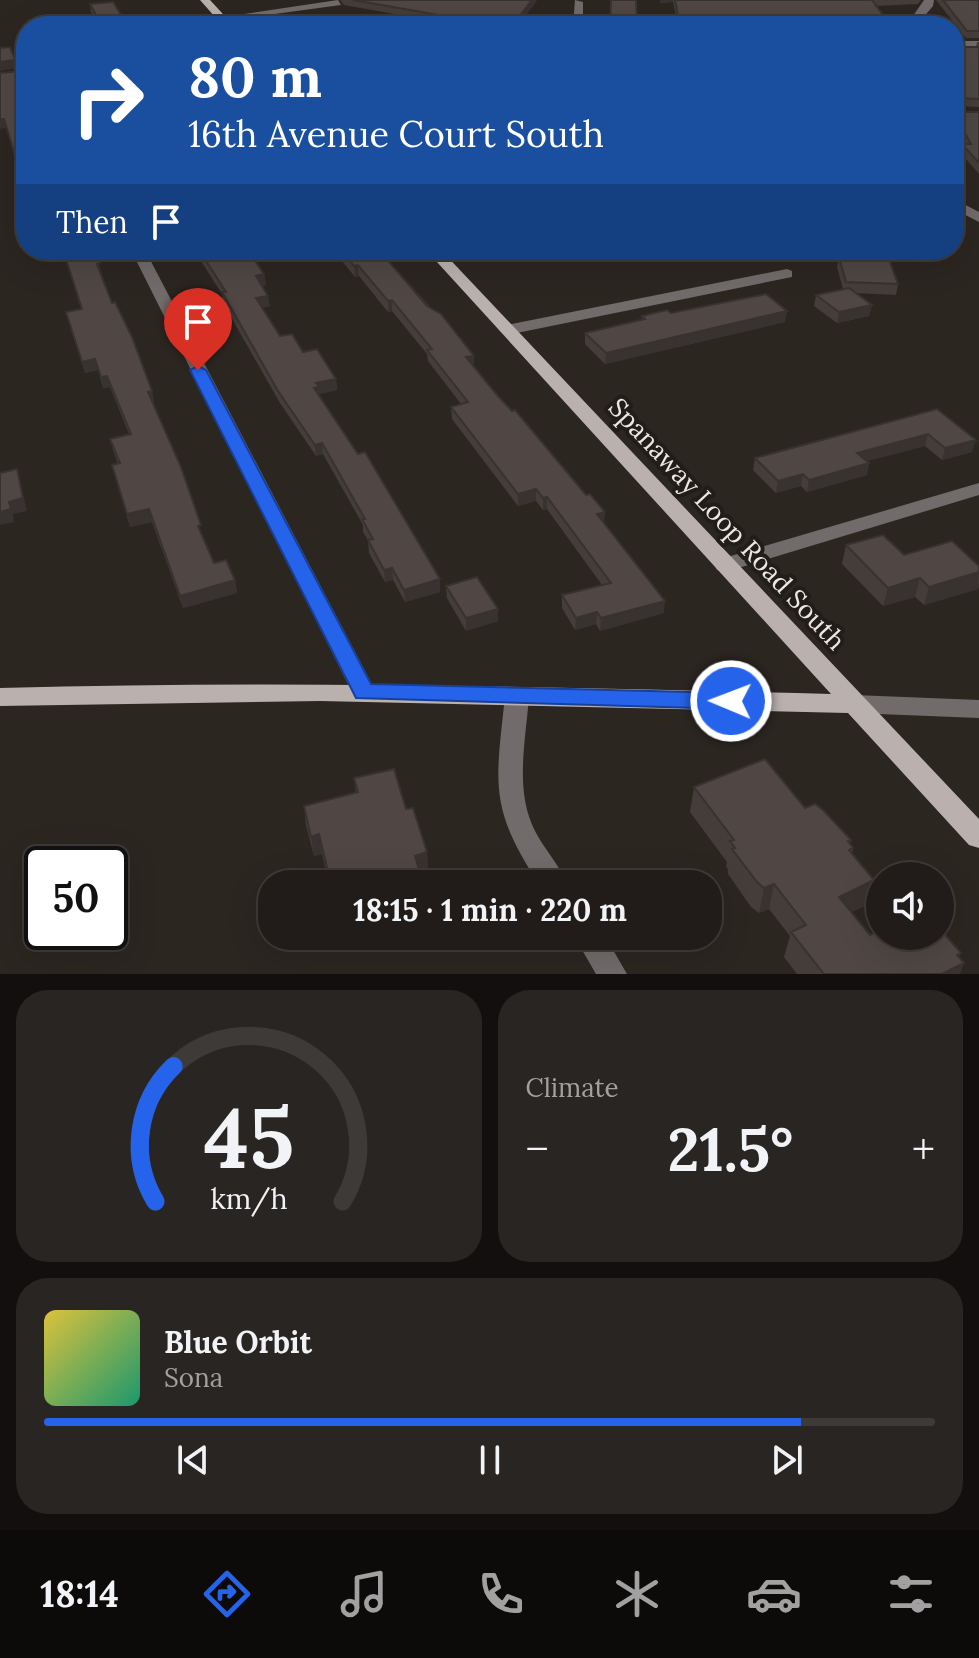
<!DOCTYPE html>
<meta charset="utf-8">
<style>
body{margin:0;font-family:Lora,serif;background:#292522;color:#f1f3f6;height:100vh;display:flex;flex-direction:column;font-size:30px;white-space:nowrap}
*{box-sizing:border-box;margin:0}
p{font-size:26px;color:#a2a1a2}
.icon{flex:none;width:44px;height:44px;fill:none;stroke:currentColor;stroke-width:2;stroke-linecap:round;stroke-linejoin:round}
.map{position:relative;height:974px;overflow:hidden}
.drawer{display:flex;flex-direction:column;gap:16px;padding:16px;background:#120f0e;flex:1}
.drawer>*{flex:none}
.guide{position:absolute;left:16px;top:16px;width:948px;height:244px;border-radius:32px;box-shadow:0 8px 32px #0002,0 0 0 2px #3e3a38;background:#1a4fa0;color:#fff;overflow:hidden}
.buttons{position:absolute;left:866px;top:862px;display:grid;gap:16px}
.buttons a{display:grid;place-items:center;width:88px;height:88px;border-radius:50%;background:#211c19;box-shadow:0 8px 32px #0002,0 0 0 2px #3e3a38;font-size:40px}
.speed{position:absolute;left:24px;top:846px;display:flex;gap:16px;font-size:40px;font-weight:700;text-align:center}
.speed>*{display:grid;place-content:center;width:104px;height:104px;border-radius:50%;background:#211c19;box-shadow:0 8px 32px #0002,0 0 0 2px #3e3a38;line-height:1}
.speed .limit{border:4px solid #111;border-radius:12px;background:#fff;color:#111}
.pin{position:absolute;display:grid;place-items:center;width:68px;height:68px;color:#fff;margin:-82px -34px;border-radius:50% 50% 50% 0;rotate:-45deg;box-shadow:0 0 8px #0007}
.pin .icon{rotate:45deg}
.me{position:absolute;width:88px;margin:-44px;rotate:271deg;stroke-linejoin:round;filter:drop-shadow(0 0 6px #0008)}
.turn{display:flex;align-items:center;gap:28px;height:168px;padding:0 40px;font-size:36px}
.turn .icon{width:104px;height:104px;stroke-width:2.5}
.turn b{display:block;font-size:56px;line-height:68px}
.then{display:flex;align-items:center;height:76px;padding:0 40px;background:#0003;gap:16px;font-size:30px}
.big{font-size:60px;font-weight:700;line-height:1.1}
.drawer .widget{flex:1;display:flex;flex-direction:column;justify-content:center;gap:12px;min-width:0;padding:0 28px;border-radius:32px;background:#292522}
.drawer .dial{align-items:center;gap:0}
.dial svg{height:208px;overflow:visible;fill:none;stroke:#3e3a38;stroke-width:7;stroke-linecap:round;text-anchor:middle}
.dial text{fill:#f1f3f6;stroke:none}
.song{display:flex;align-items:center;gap:24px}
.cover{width:96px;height:96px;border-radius:12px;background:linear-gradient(135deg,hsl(50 70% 55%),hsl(160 70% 35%))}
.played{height:8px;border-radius:4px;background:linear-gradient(90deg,#2563eb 85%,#3e3a38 85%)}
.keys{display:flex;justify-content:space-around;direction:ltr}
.heat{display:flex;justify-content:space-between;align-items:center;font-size:44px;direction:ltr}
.drawer .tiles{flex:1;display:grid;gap:16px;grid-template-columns:1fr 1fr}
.widget:last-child{grid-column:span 2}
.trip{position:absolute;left:258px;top:870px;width:464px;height:80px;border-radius:32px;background:#211c19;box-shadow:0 8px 32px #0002,0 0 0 2px #3e3a38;font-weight:700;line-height:80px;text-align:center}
.menu{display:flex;height:128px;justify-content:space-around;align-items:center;background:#0d0b0a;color:#a2a1a2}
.menu .icon{width:56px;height:56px}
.menu .selected{color:#2563eb}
.menu b{font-size:36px;color:#f1f3f6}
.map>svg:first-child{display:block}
</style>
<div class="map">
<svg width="979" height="974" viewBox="0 0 979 974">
<rect width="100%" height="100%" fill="#2c2621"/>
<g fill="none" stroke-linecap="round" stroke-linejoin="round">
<path fill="#716c6b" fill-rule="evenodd" d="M 338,0 L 341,5 L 222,21 L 217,18 Z
M 575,0 L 583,2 L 583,26 L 573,26 Z
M 924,0 L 934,0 L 933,6 L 916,26 L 906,26 Z
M 282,23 L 356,23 L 361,26 L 277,26 Z
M 954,41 L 979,41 L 979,47 L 954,47 Z
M 26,70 L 26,76 L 0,79 L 0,73 Z
M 954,199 L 979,212 L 979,222 L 954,209 Z
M 131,250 L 145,250 L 376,692 L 373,698 L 364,701 L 355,698 Z
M 787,269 L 792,271 L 792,277 L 507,335 L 499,330 L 507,325 Z
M 979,483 L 979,495 L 725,572 L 717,570 L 714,565 L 717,560 Z
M 517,687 L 526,690 L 529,696 C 526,740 514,790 535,831 C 545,850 559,865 568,884 L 539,884 C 488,807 496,783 505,696 L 508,690 Z
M 854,695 L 979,700 L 979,718 L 854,713 L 845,710 L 842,704 L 845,698 Z
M 574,936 L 605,936 L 627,974 L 596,974 Z"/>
<path fill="#bab1af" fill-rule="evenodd" d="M 200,0 L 210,0 L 234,26 L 223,26 Z
M 426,250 L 441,250 L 979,819 L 979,848 L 969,845 L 848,713 L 320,701 L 0,706 L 0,688 C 277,680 554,687 831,694 Z"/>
</g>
<path fill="#453d3a" d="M 340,0 L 537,0 L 518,26 L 438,26 L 439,22 L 344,5 Z
M 611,0 L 637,21 L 637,25 L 610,25 Z
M 660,0 L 921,0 L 918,4 L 876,6 L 891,26 L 678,26 L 673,2 L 660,3 Z
M 936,0 L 979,0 L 979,38 L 966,38 Z
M 90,4 L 128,26 L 99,26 L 91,12 Z
M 977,42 L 979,42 L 979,107 L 954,106 L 956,112 L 979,112 L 979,174 L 960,152 L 962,144 L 964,144 L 954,126 L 954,47 L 976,47 Z
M 63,250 L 94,250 L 102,274 L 101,274 L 112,303 L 152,391 L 154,403 L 153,403 L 203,538 L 214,563 L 235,580 L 237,593 L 183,608 L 152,522 L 130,527 L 112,465 L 118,464 L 113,450 L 110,439 L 129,434 L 110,387 L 103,388 L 98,370 L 85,373 L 66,312 L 81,309 Z
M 194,250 L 248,250 L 264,274 L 266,285 L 262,286 L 270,306 L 262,308 L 280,336 L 303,352 L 336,379 L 337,390 L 319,394 L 440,579 L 440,592 L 405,602 L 393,580 L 385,582 L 369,553 L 368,540 L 363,532 L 363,525 L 323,454 L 316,456 L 280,403 L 223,303 L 222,294 Z
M 333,250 L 379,250 L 474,356 L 474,367 L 604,524 L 664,613 L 600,631 L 596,624 L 575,630 L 562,608 L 562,595 L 602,585 L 547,509 L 543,510 L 536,501 L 518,506 L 452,419 L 451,407 L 461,404 L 428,361 L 427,354 L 392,311 L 388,312 L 359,276 L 355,277 Z
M 804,250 L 849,250 L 828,260 Z
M 839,257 L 898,284 L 896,295 L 855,293 L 872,305 L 869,316 L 837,323 L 814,306 L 816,295 L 843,289 L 837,267 Z
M 671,313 L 785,322 L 605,364 L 585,344 L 585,333 L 641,320 L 642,316 Z
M 937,409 L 972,452 L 942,460 L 925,446 L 867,461 L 869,463 L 867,475 L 807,492 L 801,486 L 776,493 L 753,470 L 755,458 Z
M 846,545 L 979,566 L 979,585 L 978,589 L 924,605 L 915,597 L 883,606 L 842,564 Z
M 446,586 L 498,621 L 466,631 L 447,598 Z
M 354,778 L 406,809 L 427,852 L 428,871 L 420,874 L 422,884 L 329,884 L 322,854 L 314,856 L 306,825 L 304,806 L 356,793 Z
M 694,787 L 805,808 L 851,840 L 850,844 L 853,848 L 852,853 L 867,905 L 851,912 L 870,935 L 959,957 L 960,974 L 797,974 L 784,957 L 790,936 L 769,909 L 759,913 L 751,907 L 728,874 L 728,870 L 726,866 L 727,862 L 690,812 Z"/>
<path fill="#383230" d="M 532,0 L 537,0 L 518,26 L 512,26 Z
M 660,0 L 673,0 L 673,2 L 660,3 Z
M 15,60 L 17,68 L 0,71 L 0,62 Z
M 0,119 L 4,119 L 6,128 L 0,129 Z
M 830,250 L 849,250 L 828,260 Z
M 358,265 L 359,276 L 355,277 L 354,266 Z
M 264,274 L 266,285 L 257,287 L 256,276 Z
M 268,296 L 270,306 L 257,309 L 256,298 Z
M 392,300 L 392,311 L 388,312 L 388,301 Z
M 872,305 L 869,316 L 837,323 L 839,312 Z
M 787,311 L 785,322 L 605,364 L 606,353 Z
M 474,356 L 474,367 L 466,357 Z
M 95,359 L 98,370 L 85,373 L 82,362 Z
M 107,376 L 110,387 L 103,388 L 101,377 Z
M 336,379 L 337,390 L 319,394 L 314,388 L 316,383 Z
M 152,391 L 154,403 L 150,404 L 148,392 Z
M 928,434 L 925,446 L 855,464 L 857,453 Z
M 976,440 L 972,452 L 942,460 L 945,448 Z
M 322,443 L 323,454 L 316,456 L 315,445 Z
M 869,463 L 867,475 L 807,492 L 809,480 Z
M 803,474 L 801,486 L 776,493 L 778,481 Z
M 20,481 L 27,511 L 13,514 L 14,522 L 0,525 L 0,512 L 9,502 Z
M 536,489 L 536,501 L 518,506 L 518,494 Z
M 547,497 L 547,509 L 543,510 L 543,498 Z
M 149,509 L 152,522 L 130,527 L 127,514 Z
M 605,512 L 604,525 L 597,514 Z
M 392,568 L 393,580 L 385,582 L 384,570 Z
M 979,572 L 978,589 L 924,605 L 929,587 Z
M 920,578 L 915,597 L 883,606 L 888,588 Z
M 440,579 L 440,592 L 405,602 L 404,590 Z
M 235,580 L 237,593 L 183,608 L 180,596 Z
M 665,601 L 664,613 L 600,631 L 601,618 Z
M 498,609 L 498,621 L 466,631 L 466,618 Z
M 597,612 L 596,624 L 575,630 L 576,618 Z
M 319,834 L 322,854 L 314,856 L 311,837 Z
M 427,852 L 428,871 L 416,875 L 415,856 Z
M 421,877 L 422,884 L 394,884 Z
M 874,880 L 867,905 L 832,921 L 839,897 Z
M 774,884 L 769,909 L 759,913 L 764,888 Z
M 961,953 L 955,967 L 964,963 L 960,974 L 942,974 L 957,955 Z"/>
<path fill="#504744" stroke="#383230" stroke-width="2" d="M 353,0 L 532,0 L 512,26 L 438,26 L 439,15 Z
M 611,0 L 636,0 L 637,21 L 610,21 Z
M 675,0 L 872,0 L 891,26 L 841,26 L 840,24 L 749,21 L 750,26 L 680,26 Z
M 943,0 L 979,0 L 979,31 L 967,31 Z
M 113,2 L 128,26 L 102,26 L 90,4 Z
M 180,22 L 182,26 L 147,26 Z
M 10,47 L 15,60 L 0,62 L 0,48 Z
M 954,47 L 979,47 L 979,99 L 956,98 L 954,100 Z
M 19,71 L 26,89 L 26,192 L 4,119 L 0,119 L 0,73 Z
M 954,105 L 956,112 L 979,112 L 979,163 L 962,144 L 971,144 L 954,114 Z
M 63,250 L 94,250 L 100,263 L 97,264 L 112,303 L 115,302 L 132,337 L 152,391 L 148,392 L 181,467 L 201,525 L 198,526 L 214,563 L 226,560 L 235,580 L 180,596 L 149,509 L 127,514 L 112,465 L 120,463 L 110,439 L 131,434 L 107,376 L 101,377 L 95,359 L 82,362 L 66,312 L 82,309 Z
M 199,250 L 248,250 L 264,274 L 256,276 L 268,296 L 256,298 L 280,336 L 292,334 L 303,352 L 317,349 L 336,379 L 316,383 L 319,387 L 314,388 L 358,454 L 365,452 L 440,579 L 404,590 L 392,568 L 384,570 L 368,540 L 373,539 L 362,519 L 365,519 L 322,443 L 315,445 L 278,391 L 222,292 L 226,292 Z
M 341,250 L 379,250 L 427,306 L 441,314 L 474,356 L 466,357 L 497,395 L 512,411 L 515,410 L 586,495 L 590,494 L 605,512 L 597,514 L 665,601 L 601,618 L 597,612 L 576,618 L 562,595 L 611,583 L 547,497 L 543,498 L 536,489 L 518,494 L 451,407 L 468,402 L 427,350 L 432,349 L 392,300 L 388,301 L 358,265 L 354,266 Z
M 839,257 L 889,259 L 898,284 L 846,282 Z
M 849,288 L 872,305 L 839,312 L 816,295 Z
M 766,294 L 787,311 L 606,353 L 585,333 L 645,319 L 642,316 L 667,310 L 671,313 Z
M 937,409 L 976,440 L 945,448 L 928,434 L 857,453 L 869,463 L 809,480 L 803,474 L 778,481 L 755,458 Z
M 17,469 L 23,498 L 9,502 L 11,509 L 0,512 L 0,473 Z
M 883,535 L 904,555 L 952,541 L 979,566 L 979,572 L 929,587 L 920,578 L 888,588 L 846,545 Z
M 477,577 L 498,609 L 466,618 L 446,586 Z
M 765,759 L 805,808 L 815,804 L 823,810 L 851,840 L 848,841 L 853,848 L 849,850 L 874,880 L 839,897 L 870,935 L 880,930 L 880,936 L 940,936 L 940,929 L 961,953 L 957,955 L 964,963 L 942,974 L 824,974 L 791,932 L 806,925 L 774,884 L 764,888 L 757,882 L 732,849 L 735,848 L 730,841 L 734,840 L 694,787 Z
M 394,769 L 406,809 L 413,808 L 427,852 L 415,856 L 421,877 L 394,884 L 331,884 L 319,834 L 311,837 L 304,806 L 358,792 L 354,778 Z"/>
<path fill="#2563eb" stroke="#184099" stroke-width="2" d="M 198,366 L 206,370 L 371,684 L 731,693 L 739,695 L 742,701 L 739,707 L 731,709 L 356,698 L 190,370 Z"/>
<g text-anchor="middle" stroke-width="8" stroke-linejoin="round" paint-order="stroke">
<g font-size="26" fill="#ece8e4" stroke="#221d18">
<text transform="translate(727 524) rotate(47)" y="9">Spanaway Loop Road South</text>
</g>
</g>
</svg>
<div class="buttons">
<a><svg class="icon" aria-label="sound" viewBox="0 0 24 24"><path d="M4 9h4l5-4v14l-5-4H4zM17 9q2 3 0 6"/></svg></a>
</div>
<div class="speed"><div class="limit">50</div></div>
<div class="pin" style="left:198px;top:370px;background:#d93025"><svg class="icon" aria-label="arrive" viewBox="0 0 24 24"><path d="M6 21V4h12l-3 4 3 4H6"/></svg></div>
<svg class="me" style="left:731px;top:701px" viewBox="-20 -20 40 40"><circle r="17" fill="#2563eb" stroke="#fff" stroke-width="3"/><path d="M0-11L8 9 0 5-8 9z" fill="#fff"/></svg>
<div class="trip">18:15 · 1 min · 220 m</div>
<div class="guide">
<div class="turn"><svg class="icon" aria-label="right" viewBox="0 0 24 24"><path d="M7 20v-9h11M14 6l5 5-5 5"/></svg><div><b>80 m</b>16th Avenue Court South</div></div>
<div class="then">Then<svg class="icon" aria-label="arrive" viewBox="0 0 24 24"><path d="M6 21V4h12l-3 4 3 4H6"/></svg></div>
</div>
</div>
<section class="drawer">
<div class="tiles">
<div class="widget dial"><svg viewBox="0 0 100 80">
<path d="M14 69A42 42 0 1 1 86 69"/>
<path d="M14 69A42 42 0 0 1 21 17" stroke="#2563eb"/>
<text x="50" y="56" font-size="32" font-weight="700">45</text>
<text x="50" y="72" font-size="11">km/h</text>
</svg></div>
<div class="widget"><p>Climate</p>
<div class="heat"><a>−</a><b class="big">21.5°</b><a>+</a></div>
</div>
<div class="widget">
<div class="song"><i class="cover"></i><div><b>Blue Orbit</b><p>Sona</p></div></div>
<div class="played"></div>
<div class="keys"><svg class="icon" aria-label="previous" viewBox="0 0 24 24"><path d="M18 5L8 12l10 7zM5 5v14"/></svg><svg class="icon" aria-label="pause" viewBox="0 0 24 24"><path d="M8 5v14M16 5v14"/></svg><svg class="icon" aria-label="next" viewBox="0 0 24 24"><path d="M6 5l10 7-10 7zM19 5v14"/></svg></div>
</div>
</div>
</section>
<nav class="menu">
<b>18:14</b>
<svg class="icon selected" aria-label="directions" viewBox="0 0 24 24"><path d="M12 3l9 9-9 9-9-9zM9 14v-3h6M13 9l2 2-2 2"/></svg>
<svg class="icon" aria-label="music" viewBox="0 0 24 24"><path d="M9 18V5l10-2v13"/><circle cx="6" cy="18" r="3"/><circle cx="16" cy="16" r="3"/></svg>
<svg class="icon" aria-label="phone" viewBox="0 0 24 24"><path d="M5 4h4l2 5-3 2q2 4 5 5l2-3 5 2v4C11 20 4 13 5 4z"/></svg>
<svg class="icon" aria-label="climate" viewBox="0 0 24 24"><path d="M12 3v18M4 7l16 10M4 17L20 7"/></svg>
<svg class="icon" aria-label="car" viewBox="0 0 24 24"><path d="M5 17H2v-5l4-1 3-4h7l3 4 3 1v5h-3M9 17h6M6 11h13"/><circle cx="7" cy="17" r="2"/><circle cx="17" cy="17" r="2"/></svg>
<svg class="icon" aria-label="filters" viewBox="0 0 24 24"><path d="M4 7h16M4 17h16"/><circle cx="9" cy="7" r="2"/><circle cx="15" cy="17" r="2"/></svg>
</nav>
